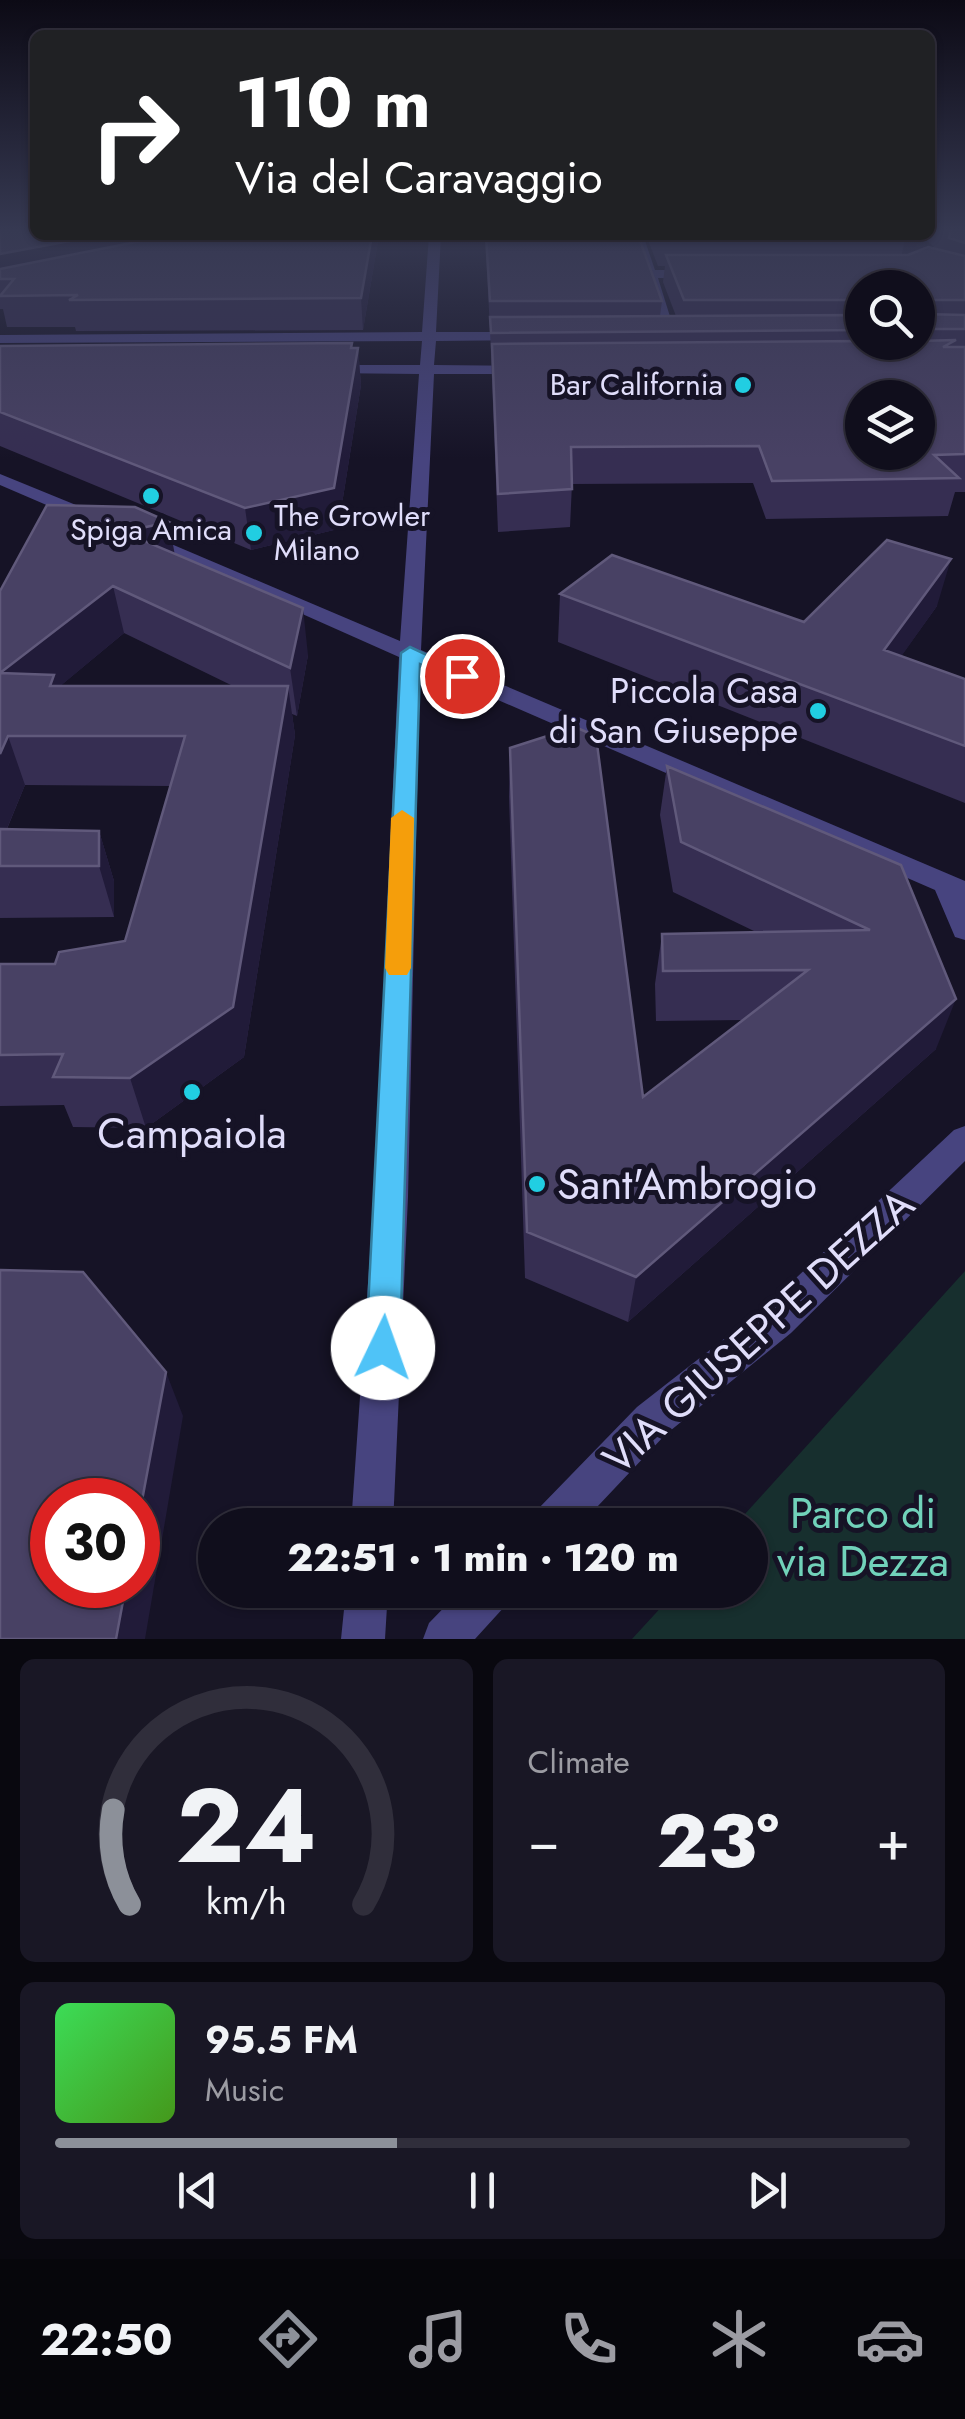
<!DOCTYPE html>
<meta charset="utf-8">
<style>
body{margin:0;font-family:Jost,sans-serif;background:#191725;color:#f1f3f6;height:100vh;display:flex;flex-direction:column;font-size:38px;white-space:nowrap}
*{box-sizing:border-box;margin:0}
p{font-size:32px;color:#9c9ca3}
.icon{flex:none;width:55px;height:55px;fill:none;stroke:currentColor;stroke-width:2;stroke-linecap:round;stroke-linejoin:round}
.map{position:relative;height:1639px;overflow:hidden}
.sheet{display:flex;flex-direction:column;gap:20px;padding:20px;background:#09080f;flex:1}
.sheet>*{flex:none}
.top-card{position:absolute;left:30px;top:30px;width:905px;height:210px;border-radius:15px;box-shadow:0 2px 8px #0004,0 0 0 2px #302e3b;background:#202124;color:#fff;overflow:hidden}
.buttons{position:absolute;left:845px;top:270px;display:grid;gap:20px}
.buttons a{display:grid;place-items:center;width:90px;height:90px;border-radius:50%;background:#100e1c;box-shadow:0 2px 8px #0004,0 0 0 2px #302e3b;font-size:50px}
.speed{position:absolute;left:30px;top:1478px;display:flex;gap:20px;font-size:50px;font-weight:700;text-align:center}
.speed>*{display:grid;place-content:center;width:130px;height:130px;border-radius:50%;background:#100e1c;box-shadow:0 2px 8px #0004,0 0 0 2px #302e3b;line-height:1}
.speed .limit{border:15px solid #d22;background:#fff;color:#111}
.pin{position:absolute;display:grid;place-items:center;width:85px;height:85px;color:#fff;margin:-42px;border:5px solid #fff;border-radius:50%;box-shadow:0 2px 10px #0007}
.me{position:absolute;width:110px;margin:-55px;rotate:3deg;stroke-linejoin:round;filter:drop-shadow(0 0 8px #0008)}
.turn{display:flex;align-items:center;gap:35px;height:210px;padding:0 40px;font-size:45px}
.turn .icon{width:130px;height:130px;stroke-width:2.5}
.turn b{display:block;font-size:70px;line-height:85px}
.big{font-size:75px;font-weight:800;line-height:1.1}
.sheet .tile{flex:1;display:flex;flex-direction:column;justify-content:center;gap:15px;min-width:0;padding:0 35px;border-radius:15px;background:#191725}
.sheet .dial{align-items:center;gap:0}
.dial svg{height:260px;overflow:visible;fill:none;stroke:#302e3b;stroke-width:7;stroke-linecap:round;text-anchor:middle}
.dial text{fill:#f1f3f6;stroke:none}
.song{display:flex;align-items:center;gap:30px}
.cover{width:120px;height:120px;border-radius:15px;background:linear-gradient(135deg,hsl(130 70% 55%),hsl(100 70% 35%))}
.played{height:10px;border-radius:5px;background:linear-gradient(90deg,#8c9099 40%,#302e3b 40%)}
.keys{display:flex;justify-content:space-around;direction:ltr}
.heat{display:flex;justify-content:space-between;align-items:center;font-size:55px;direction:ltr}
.sheet .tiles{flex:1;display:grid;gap:20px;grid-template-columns:1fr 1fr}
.tile:last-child{grid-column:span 2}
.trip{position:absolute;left:198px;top:1508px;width:570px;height:100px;border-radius:50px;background:#100e1c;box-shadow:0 2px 8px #0004,0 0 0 2px #302e3b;font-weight:800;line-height:100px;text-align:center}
.tabs{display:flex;height:160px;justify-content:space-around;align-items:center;background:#06060b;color:#9c9ca3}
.tabs .icon{width:70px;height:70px}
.tabs .selected{color:#8c9099}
.tabs b{font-size:45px;color:#f1f3f6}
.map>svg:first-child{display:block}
</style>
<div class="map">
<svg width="965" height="1639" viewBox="0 0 965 1639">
<rect width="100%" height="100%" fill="#161326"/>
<path fill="#172f2e" d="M 965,1271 L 965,1639 L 632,1639 L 677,1590 L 750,1590 L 750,1525 L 735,1525 Z"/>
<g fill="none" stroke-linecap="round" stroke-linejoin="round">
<path fill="#47447f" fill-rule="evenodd" d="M 429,235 L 441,235 L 436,332 L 523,332 L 530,336 L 523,340 L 436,341 L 434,365 L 525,366 L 532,370 L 525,374 L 434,374 L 421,650 L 965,881 L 965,940 L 955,937 L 935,890 L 420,666 L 408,1197 L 393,1525 L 351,1525 L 374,1197 L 399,657 L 134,539 L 136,535 L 150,535 L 400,641 L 419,374 L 325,373 L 318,369 L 325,365 L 420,365 L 422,341 L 0,343 L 0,335 L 422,332 Z
M 631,235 L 643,235 L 655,270 L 699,270 L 705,274 L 699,278 L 658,278 L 677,339 L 665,336 Z
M 0,474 L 98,514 L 101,518 L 98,522 L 86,522 L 0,485 Z
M 965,1126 L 965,1161 L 791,1333 L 665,1435 L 580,1525 L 531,1525 L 537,1510 L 637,1407 L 765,1307 L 954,1130 Z
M 346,1590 L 388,1590 L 385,1639 L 341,1639 Z
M 461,1590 L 512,1590 L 506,1605 L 475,1639 L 423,1639 L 429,1623 Z"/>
</g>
<path fill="#362e52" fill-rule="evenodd" d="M 0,229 L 379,235 L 363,330 L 76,331 L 75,327 L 7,327 L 3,309 L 0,309 Z
M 930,229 L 965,229 L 965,492 L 955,492 L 948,516 L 766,519 L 753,483 L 572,484 L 570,527 L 498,532 L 490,329 L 485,235 L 638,235 L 662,301 L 660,316 L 676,316 L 663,282 L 665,266 L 658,266 L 646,235 L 930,235 ZM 926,239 L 936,249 L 923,249 ZM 862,288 L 918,288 L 918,342 L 862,342 Z
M 0,346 L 358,348 L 361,385 L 338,529 L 251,550 L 0,446 Z
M 175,553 L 308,655 L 297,716 L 292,714 L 295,735 L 244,1057 L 146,1128 L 73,1127 L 64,1105 L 0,1106 L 0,964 L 55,964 L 125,941 L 170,786 L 25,785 L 7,829 L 99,831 L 114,881 L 114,917 L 0,918 L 0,591 ZM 124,633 L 233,686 L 60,686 Z
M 560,594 L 804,622 L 937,606 L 901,656 L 965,679 L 965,803 L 558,642 Z
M 510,748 L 643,1097 L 743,1020 L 656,1021 L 655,984 L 662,934 L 756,932 L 673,892 L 660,815 L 667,766 L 901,865 L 936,1049 L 628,1322 L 525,1278 L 509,797 Z"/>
<path fill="#211b39" d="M 102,235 L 252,235 L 14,279 L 0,279 L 0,254 Z
M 372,235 L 379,235 L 363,330 L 361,298 Z
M 918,235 L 927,235 L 922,258 L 899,266 L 905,240 Z
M 352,343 L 354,373 L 358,348 L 361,385 L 338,529 L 251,550 L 245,508 L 351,348 Z
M 169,522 L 177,567 L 123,532 Z
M 951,559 L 937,606 L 871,699 L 884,650 Z
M 113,586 L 124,633 L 58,688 L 0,673 Z
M 303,608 L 308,655 L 297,716 L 290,668 Z
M 288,686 L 295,735 L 244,1057 L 146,1128 L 130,1078 Z
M 8,736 L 25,785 L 0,845 L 0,754 Z
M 99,831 L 114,881 L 114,917 L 99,866 Z
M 956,999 L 936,1049 L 628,1322 L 636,1277 Z
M 166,1372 L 183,1416 L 145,1639 L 116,1639 L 126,1585 L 138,1585 L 138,1522 Z"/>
<path fill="#484164" stroke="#60597b" stroke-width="2.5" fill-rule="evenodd" d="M 0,229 L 35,229 L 35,235 L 102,235 L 0,254 Z
M 949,229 L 965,229 L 965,243 L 949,238 L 951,231 Z
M 171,235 L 372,235 L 361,298 L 69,300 L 78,295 L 0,296 L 14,279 L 0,279 L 0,269 Z
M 486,235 L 638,235 L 662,301 L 490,301 Z
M 658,235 L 918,235 L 905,240 L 660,240 Z
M 928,247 L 965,256 L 965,300 L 925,300 L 921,304 L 922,314 L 965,315 L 965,329 L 918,329 L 918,288 L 862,288 L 862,300 L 684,300 L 666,255 L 908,255 Z
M 862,315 L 862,330 L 491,333 L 490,317 Z
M 956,340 L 943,347 L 965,347 L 965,454 L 934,455 L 959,478 L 772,481 L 759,446 L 571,447 L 572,489 L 498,494 L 492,344 L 862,341 L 862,342 L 918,342 L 918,341 ZM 862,398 L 918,398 L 918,452 L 862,452 Z
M 352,343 L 351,348 L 358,348 L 334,488 L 245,508 L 0,412 L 0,346 Z
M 47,505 L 135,507 L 169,522 L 123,532 L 303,608 L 290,668 L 113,586 L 0,673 L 54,675 L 50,686 L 288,686 L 233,1007 L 130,1078 L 53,1077 L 63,1054 L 0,1055 L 0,964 L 55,964 L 59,952 L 125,941 L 185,736 L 8,736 L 0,754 L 0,591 Z
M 887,540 L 951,559 L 884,650 L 965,679 L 965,746 L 560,594 L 612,555 L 804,622 Z
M 575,727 L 596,736 L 643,1097 L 808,970 L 663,971 L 662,934 L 870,930 L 681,842 L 667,766 L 901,865 L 956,999 L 636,1277 L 527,1232 L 510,748 Z
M 0,829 L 99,831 L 99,866 L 0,866 Z
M 0,1270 L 83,1272 L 166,1372 L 138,1522 L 138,1500 L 52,1500 L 52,1585 L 126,1585 L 116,1639 L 0,1639 Z"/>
<linearGradient id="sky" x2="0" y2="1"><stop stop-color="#0c0a15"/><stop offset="0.5" stop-color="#363952"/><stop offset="1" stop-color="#363952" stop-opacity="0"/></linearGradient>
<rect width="965" height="459" fill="url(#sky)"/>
<path fill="#4fc3f7" stroke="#337fa1" stroke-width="2.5" d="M 410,647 L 472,676 L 462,682 L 420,664 L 400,1348 L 395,1360 L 383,1365 L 371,1360 L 366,1348 L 401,653 Z"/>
<path fill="#f59e0b" d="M 402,810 L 414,818 L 411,968 L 407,975 L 389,975 L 385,968 L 391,818 Z"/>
<g fill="#21cee2" stroke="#161326" stroke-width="4">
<circle cx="743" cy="385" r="10"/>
<circle cx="151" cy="496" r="10"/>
<circle cx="254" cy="533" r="10"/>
<circle cx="818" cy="711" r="10"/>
<circle cx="192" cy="1092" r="10"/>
<circle cx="537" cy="1184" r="10"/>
</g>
<g text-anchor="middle" stroke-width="10" stroke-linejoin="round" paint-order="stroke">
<g font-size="30" fill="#e0ddfa" stroke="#161326" text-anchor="end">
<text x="723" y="395">Bar California</text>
<text x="274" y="526" text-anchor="start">The Growler<tspan x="274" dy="34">Milano</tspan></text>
<text x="151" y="540" text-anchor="middle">Spiga Amica</text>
</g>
<g font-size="35" fill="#e0ddfa" stroke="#161326" text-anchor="end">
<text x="798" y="703">Piccola Casa<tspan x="798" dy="40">di San Giuseppe</tspan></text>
</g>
<g font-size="42" fill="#e0ddfa" stroke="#161326">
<text x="192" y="1148">Campaiola</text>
<text x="557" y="1199" text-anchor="start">Sant'Ambrogio</text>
</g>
<g font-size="42" fill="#e0ddfa" stroke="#161326">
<text transform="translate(758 1331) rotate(-42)" y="15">VIA GIUSEPPE DEZZA</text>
</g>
<g font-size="42" fill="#71d2ba" stroke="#161326">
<text x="863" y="1528">Parco di<tspan x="863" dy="48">via Dezza</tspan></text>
</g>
</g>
</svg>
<div class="buttons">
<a><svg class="icon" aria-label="search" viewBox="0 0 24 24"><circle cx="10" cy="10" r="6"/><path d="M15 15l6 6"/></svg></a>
<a><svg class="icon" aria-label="layers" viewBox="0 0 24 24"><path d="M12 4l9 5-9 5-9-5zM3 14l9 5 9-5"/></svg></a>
</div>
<div class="speed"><div class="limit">30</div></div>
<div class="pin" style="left:462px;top:676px;background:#d93025"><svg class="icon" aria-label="arrive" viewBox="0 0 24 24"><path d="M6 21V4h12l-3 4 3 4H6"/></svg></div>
<svg class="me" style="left:383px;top:1348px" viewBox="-20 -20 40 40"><circle r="19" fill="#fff"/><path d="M0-13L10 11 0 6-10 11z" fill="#4fc3f7"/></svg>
<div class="trip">22:51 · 1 min · 120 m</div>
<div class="top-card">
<div class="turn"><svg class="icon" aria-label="right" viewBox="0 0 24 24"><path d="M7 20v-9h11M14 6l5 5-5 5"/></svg><div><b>110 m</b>Via del Caravaggio</div></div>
</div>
</div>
<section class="sheet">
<div class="tiles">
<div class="tile dial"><svg viewBox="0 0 100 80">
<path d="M14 69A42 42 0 1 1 86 69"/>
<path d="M14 69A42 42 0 0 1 9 40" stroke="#8c9099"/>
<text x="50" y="56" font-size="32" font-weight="700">24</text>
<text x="50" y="72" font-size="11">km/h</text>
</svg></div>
<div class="tile"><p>Climate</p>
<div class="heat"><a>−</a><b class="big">23°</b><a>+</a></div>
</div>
<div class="tile">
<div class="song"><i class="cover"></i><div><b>95.5 FM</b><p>Music</p></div></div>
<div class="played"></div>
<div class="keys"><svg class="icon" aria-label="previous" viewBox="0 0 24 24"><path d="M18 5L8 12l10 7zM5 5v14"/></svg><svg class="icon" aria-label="pause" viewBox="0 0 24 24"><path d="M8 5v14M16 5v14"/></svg><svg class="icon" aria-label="next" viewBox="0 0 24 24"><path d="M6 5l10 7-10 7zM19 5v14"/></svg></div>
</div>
</div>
</section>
<nav class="tabs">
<b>22:50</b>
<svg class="icon selected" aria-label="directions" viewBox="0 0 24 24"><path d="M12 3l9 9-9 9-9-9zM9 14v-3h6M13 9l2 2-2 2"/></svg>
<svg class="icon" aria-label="music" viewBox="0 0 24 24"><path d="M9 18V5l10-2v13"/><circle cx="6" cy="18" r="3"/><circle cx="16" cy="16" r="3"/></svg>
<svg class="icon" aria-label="phone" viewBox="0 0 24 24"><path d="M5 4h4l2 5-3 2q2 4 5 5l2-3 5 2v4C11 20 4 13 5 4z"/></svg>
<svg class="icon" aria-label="climate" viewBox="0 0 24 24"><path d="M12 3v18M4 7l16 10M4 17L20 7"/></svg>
<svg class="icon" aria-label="car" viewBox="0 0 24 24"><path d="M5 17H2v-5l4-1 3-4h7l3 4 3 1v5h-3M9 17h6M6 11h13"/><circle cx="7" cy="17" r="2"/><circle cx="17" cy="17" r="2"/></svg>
</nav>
